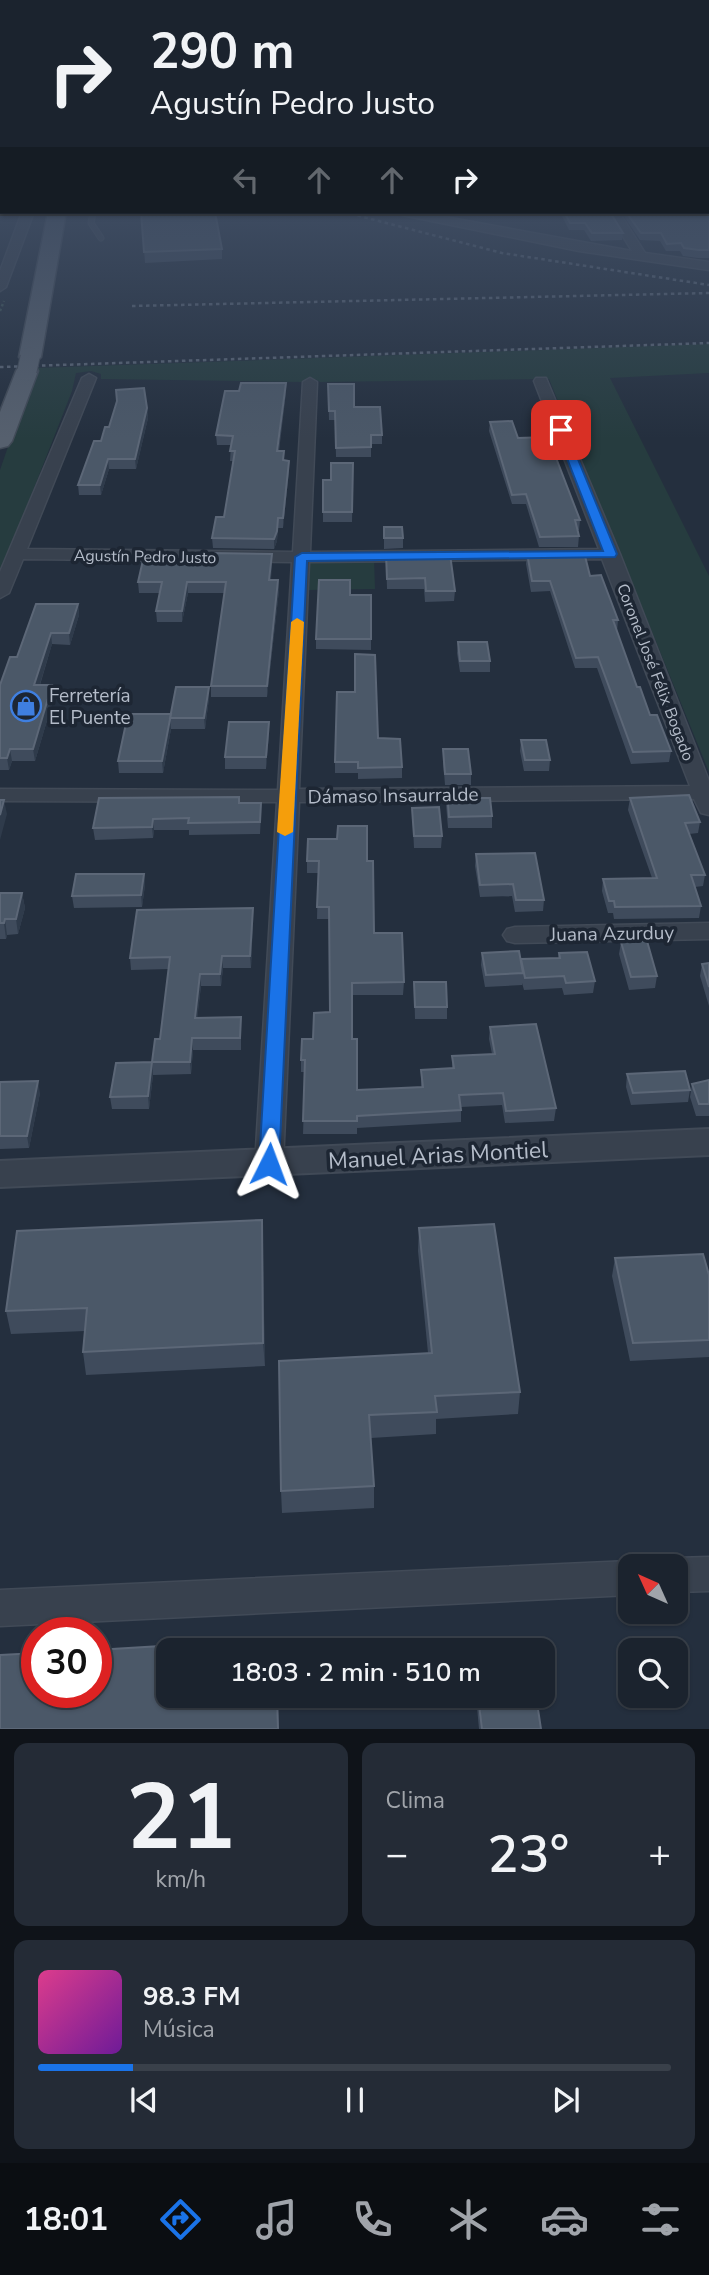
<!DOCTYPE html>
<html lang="es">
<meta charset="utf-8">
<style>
body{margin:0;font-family:"Nunito Sans",sans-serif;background:#242b36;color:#f1f3f6;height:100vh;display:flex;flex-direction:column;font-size:26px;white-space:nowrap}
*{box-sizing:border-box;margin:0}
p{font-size:23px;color:#a0a4aa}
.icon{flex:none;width:38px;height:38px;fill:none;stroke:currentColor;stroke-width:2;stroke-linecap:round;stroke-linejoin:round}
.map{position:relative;height:1729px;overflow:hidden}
.panel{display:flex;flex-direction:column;gap:14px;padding:14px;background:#0f1319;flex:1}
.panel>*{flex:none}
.hud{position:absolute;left:0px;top:0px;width:710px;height:214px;box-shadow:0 2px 5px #0004,0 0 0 2px #39404a;background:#1b232e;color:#f1f3f6;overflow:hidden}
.needle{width:46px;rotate:315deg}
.fabs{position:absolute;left:618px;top:1554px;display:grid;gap:14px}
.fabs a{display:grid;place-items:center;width:70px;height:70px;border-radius:14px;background:#1b232e;box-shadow:0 2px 5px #0004,0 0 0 2px #39404a;font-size:35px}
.speed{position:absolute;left:21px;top:1617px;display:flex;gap:14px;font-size:35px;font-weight:700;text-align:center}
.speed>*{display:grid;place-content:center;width:91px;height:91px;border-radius:50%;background:#1b232e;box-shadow:0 2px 5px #0004,0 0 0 2px #39404a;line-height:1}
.speed .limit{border:10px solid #d22;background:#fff;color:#111}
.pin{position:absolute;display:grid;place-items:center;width:60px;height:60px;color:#fff;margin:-30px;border-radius:14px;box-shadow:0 4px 10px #0006}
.me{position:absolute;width:77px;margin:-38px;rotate:3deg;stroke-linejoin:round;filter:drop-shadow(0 0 5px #0008)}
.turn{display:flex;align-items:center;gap:24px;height:147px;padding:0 35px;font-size:32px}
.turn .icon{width:91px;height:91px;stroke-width:2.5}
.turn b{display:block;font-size:49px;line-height:60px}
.lanes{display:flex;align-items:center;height:66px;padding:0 35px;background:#0003;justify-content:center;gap:35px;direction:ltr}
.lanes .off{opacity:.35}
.big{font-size:52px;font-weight:600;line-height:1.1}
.panel .card{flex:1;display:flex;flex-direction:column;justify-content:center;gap:10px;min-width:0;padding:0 24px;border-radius:14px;background:#242b36}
.panel .dial{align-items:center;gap:0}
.dial b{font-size:91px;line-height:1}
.song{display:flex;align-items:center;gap:21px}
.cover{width:84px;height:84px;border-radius:10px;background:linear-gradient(135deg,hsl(330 70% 55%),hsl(280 70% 35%))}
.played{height:7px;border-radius:4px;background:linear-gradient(90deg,#1a73e8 15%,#39404a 15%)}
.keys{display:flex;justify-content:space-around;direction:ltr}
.heat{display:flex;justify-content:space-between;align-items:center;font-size:38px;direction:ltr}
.panel .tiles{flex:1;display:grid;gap:14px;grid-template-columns:1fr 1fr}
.card:last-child{grid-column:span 2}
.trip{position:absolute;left:156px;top:1638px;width:399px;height:70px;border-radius:14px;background:#1b232e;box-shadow:0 2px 5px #0004,0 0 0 2px #39404a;font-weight:600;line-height:70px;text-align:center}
.menu{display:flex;height:112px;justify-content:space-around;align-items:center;background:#0b0e12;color:#a0a4aa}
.menu .icon{width:49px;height:49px}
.menu .current{color:#1a73e8}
.menu b{font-size:32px;color:#f1f3f6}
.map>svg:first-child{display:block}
</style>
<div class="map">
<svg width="709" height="1729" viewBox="0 0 709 1729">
<rect width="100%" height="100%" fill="#242f3e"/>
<path fill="#263c3f" d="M 709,344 L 709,373 L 610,378 L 709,576 L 709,772 L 549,379 L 320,382 L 315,379 L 301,382 L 101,379 L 101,374 L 91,371 L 76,373 L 72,391 L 0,575 L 0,470 L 35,368 Z
M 374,559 L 375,589 L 308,590 L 309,560 Z"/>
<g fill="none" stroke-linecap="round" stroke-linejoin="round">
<g stroke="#414a57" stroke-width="7">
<path id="service" d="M 93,212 L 91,223 L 101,238"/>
</g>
<g stroke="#414a57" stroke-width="3">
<path id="minor" d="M 22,212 L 34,212 L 6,287 L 0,291 L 0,271 Z
M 396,212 L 418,212 L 632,251 L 608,212 L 619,212 L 645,253 L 709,262 L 709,270 L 579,251 L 402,215 Z
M 89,374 L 96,378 L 27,549 L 293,552 L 303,382 L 310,378 L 317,382 L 310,552 L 599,549 L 534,381 L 536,378 L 546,378 L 620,554 L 709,781 L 709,815 L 701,813 L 694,799 L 299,802 L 283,1164 L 279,1172 L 269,1175 L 259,1172 L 255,1164 L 277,802 L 0,801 L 0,789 L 278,790 L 292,562 L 23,559 L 9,593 L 0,598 L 0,572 L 82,378 ZM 602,559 L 690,786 L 299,789 L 309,562 Z
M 709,923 L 709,939 L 515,943 L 507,941 L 503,935 L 507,929 L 515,927 Z
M 709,1557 L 709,1591 L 676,1592 L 676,1566 L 662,1566 L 663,1563 L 676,1558 Z
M 630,1561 L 643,1566 L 630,1566 L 630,1595 L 0,1626 L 0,1590 Z"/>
</g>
<g stroke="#414a57" stroke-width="4">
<path id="tertiary" d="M 709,1129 L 709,1155 L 0,1187 L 0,1161 Z"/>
</g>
<g stroke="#414a57" stroke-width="3">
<path id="primary" d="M 48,212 L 66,212 L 41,357 L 37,361 L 23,361 L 19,357 Z
M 27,365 L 35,366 L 38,371 L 12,441 L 8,446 L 0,448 L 0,412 L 16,371 L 19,366 Z"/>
</g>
<path stroke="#3f5557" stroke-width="2.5" stroke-dasharray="2.5 2.5" stroke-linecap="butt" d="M 0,311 L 4,301"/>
<use href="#service" stroke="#38414e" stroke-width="5"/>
<use href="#minor" fill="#38414e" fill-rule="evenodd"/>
<use href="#tertiary" fill="#38414e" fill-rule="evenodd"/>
<use href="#primary" fill="#56606e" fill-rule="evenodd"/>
<path stroke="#5a6575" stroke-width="2.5" stroke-dasharray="3.5 3.5" stroke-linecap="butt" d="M 344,212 L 502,253 L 709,285
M 132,306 L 709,293
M 0,367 L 709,343"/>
<g stroke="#414a57" stroke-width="21" stroke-linecap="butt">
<path id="primary-bridge" d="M 27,371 L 30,357"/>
</g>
<use href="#primary-bridge" stroke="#56606e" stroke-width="19"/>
</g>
<path fill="#3f4b5c" d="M 709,197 L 709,258 L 698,258 L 683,256 L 680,251 L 666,251 L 660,241 L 640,240 L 621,212 L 709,212 Z
M 141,212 L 222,249 L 222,259 L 145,263 Z
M 455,212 L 509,212 L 509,215 L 456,216 Z
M 560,212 L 610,212 L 623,233 L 622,240 L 591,241 L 584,230 L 569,230 Z
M 328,384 L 354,407 L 382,435 L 382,444 L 371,444 L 371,457 L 336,457 L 335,420 L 329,420 Z
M 239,391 L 286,392 L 279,451 L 284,451 L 284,460 L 289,470 L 283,528 L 278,528 L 277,541 L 274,549 L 213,548 L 212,538 L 224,517 L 233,461 L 230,461 L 231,445 L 217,445 L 216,435 Z
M 147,408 L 148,418 L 136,469 L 109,469 L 101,495 L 79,495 L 78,485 L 101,441 L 109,427 Z
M 490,422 L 518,438 L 580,520 L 579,530 L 578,530 L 579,536 L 578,547 L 539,547 L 526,504 L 512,504 L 489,431 Z
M 353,463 L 352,522 L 323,522 L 323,480 L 331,480 Z
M 384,527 L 403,538 L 403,548 L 384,549 Z
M 527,553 L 590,576 L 618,620 L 617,631 L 637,687 L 650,715 L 671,751 L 669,762 L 631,764 L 597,668 L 575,668 L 550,591 L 531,592 L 526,564 Z
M 272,554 L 271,580 L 278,580 L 279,590 L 267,697 L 211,697 L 211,686 L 225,593 L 188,593 L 182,622 L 157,622 L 156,611 L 160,593 L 139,593 L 138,582 L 197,560 Z
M 386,554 L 455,591 L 454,601 L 425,602 L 424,589 L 387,589 Z
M 371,595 L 371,650 L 316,649 L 316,639 Z
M 78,604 L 79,615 L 70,645 L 52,644 L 40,685 L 54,697 L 35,761 L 12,761 L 9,770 L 0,770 L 0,685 Z
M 458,642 L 490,661 L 490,672 L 460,672 L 457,653 Z
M 209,687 L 209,698 L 205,729 L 171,729 L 163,773 L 119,773 L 118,761 L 171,714 Z
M 269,733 L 266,769 L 225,769 L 225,757 Z
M 378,738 L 402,767 L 402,778 L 358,779 L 358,773 L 335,773 L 335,762 Z
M 521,740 L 550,760 L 549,771 L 524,771 L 520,751 Z
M 443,749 L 471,774 L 471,785 L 445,785 L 443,760 Z
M 447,792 L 474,798 L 492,816 L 492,828 L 448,828 L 446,804 Z
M 630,798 L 700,822 L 698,833 L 689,834 L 705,875 L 703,886 L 695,887 L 701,906 L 699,918 L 614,919 L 613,913 L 608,913 L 602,891 L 603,879 L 652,878 L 628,810 Z
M 239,803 L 261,814 L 260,834 L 189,835 L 189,830 L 154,830 L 153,838 L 95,840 L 93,828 Z
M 412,808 L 442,836 L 441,848 L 414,848 Z
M 476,854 L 544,900 L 543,911 L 515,912 L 512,896 L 480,897 L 475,866 Z
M 307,861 L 367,861 L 374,933 L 404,982 L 403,995 L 352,995 L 352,1039 L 357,1090 L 421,1087 L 421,1070 L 452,1068 L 452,1056 L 492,1054 L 489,1039 L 490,1027 L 556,1108 L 554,1121 L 505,1123 L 502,1105 L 461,1107 L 461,1122 L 357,1128 L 357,1134 L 303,1134 L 305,1072 L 301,1072 L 301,1060 L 330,1012 L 329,919 L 317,919 L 318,873 L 307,873 Z
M 144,874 L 145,885 L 142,907 L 74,908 L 72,896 Z
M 0,893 L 22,893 L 25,908 L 18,934 L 7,935 L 6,939 L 0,939 Z
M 253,920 L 251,968 L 223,968 L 221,986 L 201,986 L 197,1018 L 241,1017 L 241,1050 L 193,1050 L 191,1074 L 153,1075 L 149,1109 L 112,1109 L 110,1097 L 152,1062 L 160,1039 L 169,969 L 131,970 L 130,958 Z
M 621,942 L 657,976 L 655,988 L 629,990 L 619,954 Z
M 482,953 L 521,961 L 558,958 L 559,953 L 595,981 L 593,993 L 564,995 L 562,988 L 524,990 L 522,983 L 522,985 L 485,987 L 481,965 Z
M 709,963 L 709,1006 L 700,976 L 702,964 Z
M 414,982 L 447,1007 L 447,1019 L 415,1019 Z
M 627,1074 L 690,1090 L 688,1102 L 631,1105 L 626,1087 Z
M 709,1080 L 709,1116 L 696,1116 L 690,1097 L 692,1084 Z
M 0,1082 L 40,1093 L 29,1148 L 0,1149 Z
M 262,1220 L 265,1366 L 86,1375 L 83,1352 L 85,1331 L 11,1334 L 6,1311 Z
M 419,1228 L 520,1392 L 518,1414 L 436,1419 L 436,1434 L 371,1438 L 374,1486 L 374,1508 L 282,1513 L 281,1491 L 428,1353 L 418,1251 Z
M 615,1258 L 709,1275 L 709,1357 L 630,1361 L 612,1276 Z
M 476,1696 L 536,1696 L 541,1729 L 479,1729 Z"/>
<path fill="#2f3b4b" d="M 286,383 L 286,392 L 277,461 L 277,451 Z
M 147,408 L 148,418 L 136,469 L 135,459 Z
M 108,459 L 109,469 L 101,495 L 100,485 Z
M 289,461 L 289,470 L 283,528 L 283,518 Z
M 278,518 L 277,541 L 274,549 L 274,539 Z
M 272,554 L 272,564 L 270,590 L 269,580 Z
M 278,580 L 279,590 L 267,697 L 267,686 Z
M 187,582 L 188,593 L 182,622 L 182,611 Z
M 78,604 L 79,615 L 70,645 L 69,633 Z
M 51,633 L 52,644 L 36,697 L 34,685 Z
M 52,685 L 54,697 L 35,761 L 33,749 Z
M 209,687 L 209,698 L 205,729 L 204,718 Z
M 170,718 L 171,729 L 163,773 L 162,761 Z
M 269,722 L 269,733 L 266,769 L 266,757 Z
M 10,749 L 12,761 L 9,770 L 7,758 Z
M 4,800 L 7,814 L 0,840 L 0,815 Z
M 153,819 L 154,830 L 153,838 L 152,827 Z
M 144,874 L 145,885 L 142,907 L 141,895 Z
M 22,893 L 25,908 L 18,934 L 16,919 Z
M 253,908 L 253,920 L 251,968 L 250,956 Z
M 5,919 L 7,935 L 6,939 L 4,923 Z
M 222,956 L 223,968 L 221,986 L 220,974 Z
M 200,974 L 201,986 L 196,1030 L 195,1018 Z
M 192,1038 L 193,1050 L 191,1074 L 190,1062 Z
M 152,1062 L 153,1075 L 149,1109 L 148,1096 Z
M 38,1081 L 40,1093 L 29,1148 L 27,1136 Z
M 262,1220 L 263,1242 L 265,1366 L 263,1343 Z
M 277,1696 L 278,1696 L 279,1729 L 278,1729 Z"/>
<path fill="#4b5868" stroke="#5c6777" stroke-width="2" d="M 709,197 L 709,250 L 699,250 L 684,248 L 681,243 L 667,244 L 661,233 L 641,233 L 626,212 L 709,212 Z
M 141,212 L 215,212 L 222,249 L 144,252 Z
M 564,212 L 610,212 L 623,233 L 592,233 L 585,223 L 570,223 Z
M 241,383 L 286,383 L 277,451 L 284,451 L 283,460 L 289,461 L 283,518 L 278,518 L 277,531 L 274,539 L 212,538 L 216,517 L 224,517 L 235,451 L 230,451 L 233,436 L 216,435 L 225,391 L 239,391 Z
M 328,384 L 354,384 L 354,407 L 380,407 L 382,435 L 371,435 L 371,447 L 336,448 L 335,411 L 329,411 Z
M 144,388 L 147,408 L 135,459 L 108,459 L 100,485 L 78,485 L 94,441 L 101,441 L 105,427 L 109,427 L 117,401 L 116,390 Z
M 512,421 L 518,438 L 548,437 L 580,520 L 575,520 L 579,536 L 540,537 L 526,494 L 512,495 L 490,422 Z
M 331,463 L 353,463 L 352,512 L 323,512 L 323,480 L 331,480 Z
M 384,527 L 402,527 L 403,538 L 384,538 Z
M 584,552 L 590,576 L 601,575 L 618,620 L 613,620 L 637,687 L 640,687 L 650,715 L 657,715 L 671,751 L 633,752 L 598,657 L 576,658 L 550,581 L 532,581 L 527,553 Z
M 210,553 L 272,554 L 269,580 L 278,580 L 267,686 L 211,686 L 226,582 L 187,582 L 182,611 L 156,611 L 162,582 L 138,582 L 143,560 L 197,560 L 198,555 Z
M 386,554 L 450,554 L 455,591 L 426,591 L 425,578 L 387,579 Z
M 319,580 L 350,580 L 350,595 L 371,595 L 371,639 L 316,639 Z
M 36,604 L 78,604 L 69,633 L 51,633 L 34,685 L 52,685 L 33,749 L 10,749 L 7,758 L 0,758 L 0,685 L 10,657 L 17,657 Z
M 458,642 L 487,642 L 490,661 L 460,661 Z
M 355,654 L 375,655 L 378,738 L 400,739 L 402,767 L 358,768 L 358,762 L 335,762 L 337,692 L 355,692 Z
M 176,687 L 209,687 L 204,718 L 170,718 Z
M 128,714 L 171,714 L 162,761 L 118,761 Z
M 229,722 L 269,722 L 266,757 L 225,757 Z
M 521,740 L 546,740 L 550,760 L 525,760 Z
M 443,749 L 468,749 L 471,774 L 445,774 Z
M 447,792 L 474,792 L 474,798 L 490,798 L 492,816 L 449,817 Z
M 689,795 L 700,822 L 685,823 L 705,875 L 691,875 L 701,906 L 615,907 L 614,901 L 609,901 L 603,879 L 657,878 L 630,798 Z
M 239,797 L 239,803 L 261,803 L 260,822 L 188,823 L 189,818 L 153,819 L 152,827 L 93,828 L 99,798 Z
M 0,800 L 4,800 L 0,815 Z
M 439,807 L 442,836 L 414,836 L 412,808 Z
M 338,826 L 367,826 L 367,861 L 373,861 L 374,933 L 402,933 L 404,982 L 352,983 L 352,1039 L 357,1039 L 357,1090 L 423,1087 L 421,1070 L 454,1068 L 452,1056 L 495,1054 L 490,1027 L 536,1024 L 556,1108 L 506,1111 L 503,1093 L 459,1095 L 461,1110 L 357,1116 L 357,1121 L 303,1121 L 305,1060 L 301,1060 L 302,1039 L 313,1039 L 314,1013 L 330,1012 L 329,907 L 317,907 L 319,861 L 307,861 L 308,839 L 337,839 Z
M 535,853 L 544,900 L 516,900 L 513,884 L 480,885 L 476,854 Z
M 76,874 L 144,874 L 141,895 L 72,896 Z
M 0,893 L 22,893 L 16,919 L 5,919 L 4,923 L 0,923 Z
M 253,908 L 250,956 L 222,956 L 220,974 L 200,974 L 195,1018 L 241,1017 L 240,1038 L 192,1038 L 190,1062 L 152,1062 L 155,1039 L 160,1039 L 170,957 L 130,958 L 137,910 Z
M 647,941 L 657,976 L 631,977 L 621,942 Z
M 519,951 L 523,973 L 486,975 L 482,953 Z
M 587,952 L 595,981 L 566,983 L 564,976 L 525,978 L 521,959 L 560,958 L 559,953 Z
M 709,963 L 709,987 L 702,964 Z
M 414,982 L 446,982 L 447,1007 L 415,1007 Z
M 152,1062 L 148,1096 L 110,1097 L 116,1063 Z
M 685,1071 L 690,1090 L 633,1093 L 627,1074 Z
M 709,1080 L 709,1104 L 699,1104 L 692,1084 Z
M 38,1081 L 27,1136 L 0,1136 L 0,1082 Z
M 262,1220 L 263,1343 L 83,1352 L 87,1308 L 6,1311 L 17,1231 Z
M 494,1224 L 520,1392 L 435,1396 L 437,1412 L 369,1415 L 374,1486 L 281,1491 L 279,1361 L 432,1353 L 419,1228 Z
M 703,1254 L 709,1275 L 709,1340 L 633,1343 L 615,1258 Z
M 277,1639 L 277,1650 L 168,1650 L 168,1696 L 277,1696 L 278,1729 L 0,1729 L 0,1655 L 37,1653 L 37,1692 L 96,1692 L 96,1650 Z
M 528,1640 L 530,1650 L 473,1650 L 472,1644 Z
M 478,1696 L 536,1696 L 541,1729 L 482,1729 Z"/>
<linearGradient id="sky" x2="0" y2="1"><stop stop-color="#141a22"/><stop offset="0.45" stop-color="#3f4d63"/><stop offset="1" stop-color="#3f4d63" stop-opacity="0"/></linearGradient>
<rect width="709" height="439" fill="url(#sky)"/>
<path fill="#1a73e8" stroke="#114b97" stroke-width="2" d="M 558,428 L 566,430 L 617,554 L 615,557 L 307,561 L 279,1164 L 276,1169 L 269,1171 L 262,1169 L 259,1164 L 295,557 L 302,553 L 603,551 L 556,430 Z"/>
<path fill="#f59e0b" d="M 297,618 L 304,622 L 293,832 L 285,836 L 277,832 L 291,622 Z"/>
<defs>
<g id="shop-ring" transform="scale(1.575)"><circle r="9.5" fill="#1d2633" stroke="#3f7fe0" stroke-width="1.5"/><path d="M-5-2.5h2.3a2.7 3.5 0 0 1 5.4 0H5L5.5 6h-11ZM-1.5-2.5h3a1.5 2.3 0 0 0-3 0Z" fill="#3f7fe0"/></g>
</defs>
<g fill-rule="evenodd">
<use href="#shop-ring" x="26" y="706"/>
</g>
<g text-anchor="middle" stroke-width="7" stroke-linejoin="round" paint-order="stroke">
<g font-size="16" fill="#b4bcc9" stroke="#1d2633">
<text transform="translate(145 556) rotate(1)" y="6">Agustín Pedro Justo</text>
<text transform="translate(656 672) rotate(69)" y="6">Coronel José Félix Bogado</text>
</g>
<g font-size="19" fill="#b4bcc9" stroke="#1d2633" text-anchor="start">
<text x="49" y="702">Ferretería<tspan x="49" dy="22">El Puente</tspan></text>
</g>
<g font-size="19" fill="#b4bcc9" stroke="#1d2633">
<text transform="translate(393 795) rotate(-1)" y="7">Dámaso Insaurralde</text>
<text transform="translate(612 933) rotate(-1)" y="7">Juana Azurduy</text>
</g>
<g font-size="23" fill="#b4bcc9" stroke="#1d2633">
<text transform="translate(438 1155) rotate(-3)" y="8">Manuel Arias Montiel</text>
</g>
</g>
</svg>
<div class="fabs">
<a><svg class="needle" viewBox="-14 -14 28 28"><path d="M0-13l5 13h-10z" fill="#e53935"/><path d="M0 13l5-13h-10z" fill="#a0a4aa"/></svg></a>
<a><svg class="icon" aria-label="search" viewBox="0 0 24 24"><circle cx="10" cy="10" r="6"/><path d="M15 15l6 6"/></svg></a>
</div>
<div class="speed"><div class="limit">30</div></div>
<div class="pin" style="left:561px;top:430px;background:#d93025"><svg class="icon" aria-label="arrive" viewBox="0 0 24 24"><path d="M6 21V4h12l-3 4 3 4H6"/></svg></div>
<svg class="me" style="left:269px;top:1164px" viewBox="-20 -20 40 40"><path d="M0-17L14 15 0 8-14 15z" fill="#1a73e8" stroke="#fff" stroke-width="4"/></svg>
<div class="trip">18:03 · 2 min · 510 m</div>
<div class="hud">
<div class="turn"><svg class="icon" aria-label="right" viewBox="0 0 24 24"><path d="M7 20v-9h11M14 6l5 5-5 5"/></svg><div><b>290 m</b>Agustín Pedro Justo</div></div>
<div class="lanes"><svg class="icon off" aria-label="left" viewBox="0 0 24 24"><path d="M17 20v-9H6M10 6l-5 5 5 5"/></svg><svg class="icon off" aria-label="ahead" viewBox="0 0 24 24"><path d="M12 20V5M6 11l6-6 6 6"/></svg><svg class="icon off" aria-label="ahead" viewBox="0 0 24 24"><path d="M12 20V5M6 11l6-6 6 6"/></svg><svg class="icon" aria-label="right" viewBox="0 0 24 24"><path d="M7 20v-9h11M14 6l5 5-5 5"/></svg></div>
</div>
</div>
<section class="panel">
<div class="tiles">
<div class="card dial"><b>21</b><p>km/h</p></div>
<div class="card"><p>Clima</p>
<div class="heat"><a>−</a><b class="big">23°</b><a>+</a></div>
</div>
<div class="card">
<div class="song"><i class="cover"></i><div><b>98.3 FM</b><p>Música</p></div></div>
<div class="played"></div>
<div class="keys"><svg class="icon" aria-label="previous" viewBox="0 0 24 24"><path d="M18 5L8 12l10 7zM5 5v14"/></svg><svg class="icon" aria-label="pause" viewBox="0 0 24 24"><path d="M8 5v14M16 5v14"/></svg><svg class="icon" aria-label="next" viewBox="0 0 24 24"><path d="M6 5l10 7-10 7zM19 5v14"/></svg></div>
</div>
</div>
</section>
<nav class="menu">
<b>18:01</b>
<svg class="icon current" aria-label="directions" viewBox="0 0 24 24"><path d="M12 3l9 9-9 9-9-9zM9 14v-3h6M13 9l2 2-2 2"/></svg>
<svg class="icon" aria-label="music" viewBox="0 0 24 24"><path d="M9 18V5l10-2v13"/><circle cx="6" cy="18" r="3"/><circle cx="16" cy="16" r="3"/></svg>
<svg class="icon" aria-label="phone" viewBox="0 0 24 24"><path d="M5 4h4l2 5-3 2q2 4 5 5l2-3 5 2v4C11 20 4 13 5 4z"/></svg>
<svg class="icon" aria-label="climate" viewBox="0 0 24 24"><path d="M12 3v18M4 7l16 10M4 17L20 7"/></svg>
<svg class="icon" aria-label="car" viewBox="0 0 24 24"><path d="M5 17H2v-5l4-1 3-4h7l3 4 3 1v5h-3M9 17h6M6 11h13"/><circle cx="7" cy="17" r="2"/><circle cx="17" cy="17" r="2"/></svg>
<svg class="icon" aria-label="filters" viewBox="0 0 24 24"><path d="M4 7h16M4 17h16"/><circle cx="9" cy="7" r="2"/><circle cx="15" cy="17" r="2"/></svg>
</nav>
